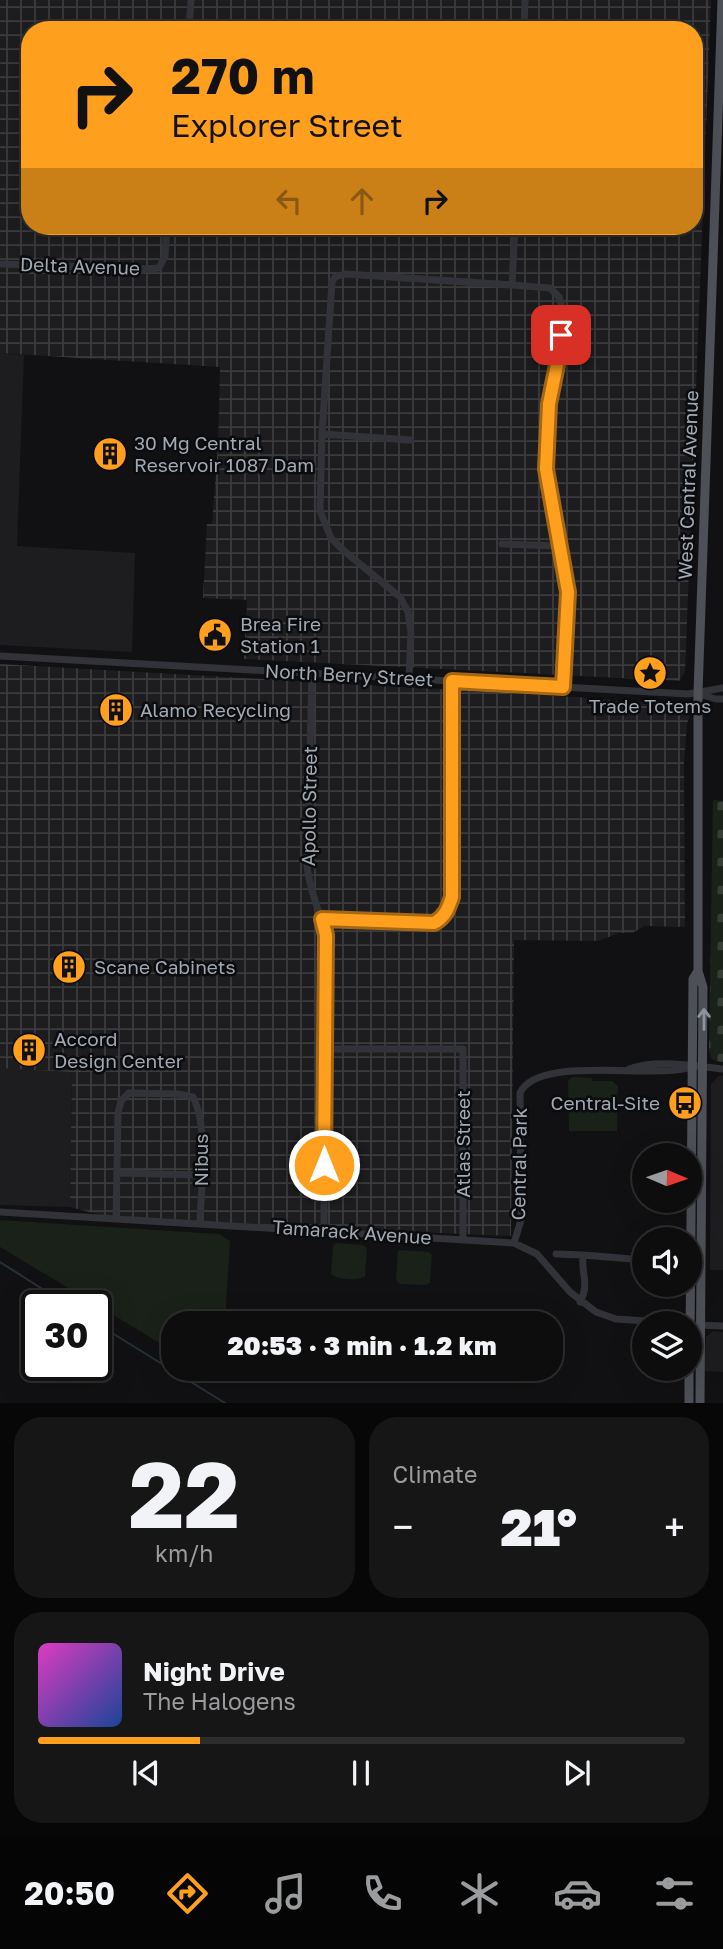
<!DOCTYPE html>
<meta charset="utf-8">
<style>
body{margin:0;font-family:"Golos Text",sans-serif;background:#161617;color:#f1f3f6;height:100vh;display:flex;flex-direction:column;font-size:26px;white-space:nowrap}
*{box-sizing:border-box;margin:0}
p{font-size:23px;color:#9a9c9e}
.icon{flex:none;width:38px;height:38px;fill:none;stroke:currentColor;stroke-width:2;stroke-linecap:round;stroke-linejoin:round}
.map{position:relative;height:1403px;overflow:hidden}
.details{display:flex;flex-direction:column;gap:14px;padding:14px;background:#070708;flex:1}
.details>*{flex:none}
.guide{position:absolute;left:21px;top:21px;width:682px;height:214px;border-radius:28px;box-shadow:0 7px 28px #0002,0 0 0 2px #2d2d2e;background:#fe9f1d;color:#111;overflow:hidden}
.needle{width:46px;rotate:92deg}
.fabs{position:absolute;left:632px;top:1143px;display:grid;gap:14px}
.fabs a{display:grid;place-items:center;width:70px;height:70px;border-radius:50%;background:#0d0d0e;box-shadow:0 7px 28px #0002,0 0 0 2px #2d2d2e;font-size:35px}
.speed{position:absolute;left:21px;top:1290px;display:flex;gap:14px;font-size:35px;font-weight:700;text-align:center}
.speed>*{display:grid;place-content:center;width:91px;height:91px;border-radius:50%;background:#0d0d0e;box-shadow:0 7px 28px #0002,0 0 0 2px #2d2d2e;line-height:1}
.speed .limit{border:4px solid #111;border-radius:10px;background:#fff;color:#111}
.pin{position:absolute;display:grid;place-items:center;width:60px;height:60px;color:#fff;margin:-30px;border-radius:14px;box-shadow:0 4px 10px #0006}
.me{position:absolute;width:77px;margin:-38px;rotate:0deg;stroke-linejoin:round;filter:drop-shadow(0 0 5px #0008)}
.turn{display:flex;align-items:center;gap:24px;height:147px;padding:0 35px;font-size:32px}
.turn .icon{width:91px;height:91px;stroke-width:2.5}
.turn b{display:block;font-size:49px;line-height:60px}
.lanes{display:flex;align-items:center;height:66px;padding:0 35px;background:#0003;justify-content:center;gap:35px;direction:ltr}
.lanes .off{opacity:.35}
.big{font-size:52px;font-weight:800;line-height:1.1}
.details .card{flex:1;display:flex;flex-direction:column;justify-content:center;gap:10px;min-width:0;padding:0 24px;border-radius:28px;background:#161617}
.details .dial{align-items:center;gap:0}
.dial b{font-size:91px;line-height:1}
.song{display:flex;align-items:center;gap:21px}
.cover{width:84px;height:84px;border-radius:10px;background:linear-gradient(135deg,hsl(310 70% 55%),hsl(220 70% 35%))}
.played{height:7px;border-radius:4px;background:linear-gradient(90deg,#fe9f1d 25%,#2d2d2e 25%)}
.keys{display:flex;justify-content:space-around;direction:ltr}
.heat{display:flex;justify-content:space-between;align-items:center;font-size:38px;direction:ltr}
.details .tiles{flex:1;display:grid;gap:14px;grid-template-columns:1fr 1fr}
.card:last-child{grid-column:span 2}
.trip{position:absolute;left:161px;top:1311px;width:402px;height:70px;border-radius:28px;background:#0d0d0e;box-shadow:0 7px 28px #0002,0 0 0 2px #2d2d2e;font-weight:800;line-height:70px;text-align:center}
.tabs{display:flex;height:112px;justify-content:space-around;align-items:center;background:#050506;color:#9a9c9e}
.tabs .icon{width:49px;height:49px}
.tabs .selected{color:#fe9f1d}
.tabs b{font-size:32px;color:#f1f3f6}
.map>svg:first-child{display:block}
</style>
<div class="map">
<svg width="723" height="1403" viewBox="0 0 723 1403">
<defs>
<pattern id="industrial-grid" width="8" height="8" patternUnits="userSpaceOnUse" patternTransform="scale(1.75)"><rect width="8" height="8" fill="#1d1d20"/><path d="M0 4h8M4 0v8" fill="none" stroke="#3b3b3e"/></pattern>
<pattern id="cemetery-stones" width="16" height="16" patternUnits="userSpaceOnUse" patternTransform="scale(1.75)"><rect width="16" height="16" fill="#192119"/><path d="M2 7V4a2 2 0 0 1 4 0v3zM10 15v-3a2 2 0 0 1 4 0v3z" fill="#373e38"/></pattern>
</defs>
<rect width="100%" height="100%" fill="#111113"/>
<path fill="#1d1d20" d="M 0,353 L 24,355 L 17,546 L 135,553 L 132,652 L 0,645 Z
M 0,1068 L 72,1071 L 70,1207 L 0,1205 Z
M 718,1076 L 723,1076 L 723,1270 L 710,1270 L 711,1084 Z
M 713,1331 L 723,1332 L 723,1372 L 704,1371 L 706,1337 Z"/>
<path fill="url(#industrial-grid)" fill-rule="evenodd" d="M 0,0 L 711,0 L 685,672 L 679,681 L 244,659 L 247,600 L 203,598 L 207,524 L 212,524 L 218,445 L 220,367 L 0,353 ZM 30,30 L 695,30 L 695,226 L 30,226 Z
M 0,664 L 592,698 L 614,701 L 679,704 L 686,708 L 690,714 L 687,724 L 684,762 L 685,927 L 645,926 L 632,933 L 619,933 L 598,941 L 514,940 L 511,1236 L 116,1219 L 70,1207 L 72,1072 L 0,1068 Z"/>
<path fill="#192119" d="M 573,1077 L 592,1078 L 592,1081 L 612,1081 L 618,1086 L 617,1131 L 569,1131 L 568,1080 Z
M 0,1220 L 219,1234 L 230,1241 L 225,1323 L 173,1323 L 173,1351 L 0,1247 Z
M 336,1243 L 363,1245 L 367,1249 L 365,1276 C 358,1281 338,1280 331,1274 L 333,1246 Z
M 401,1250 L 429,1252 L 432,1255 L 430,1283 L 426,1285 L 399,1284 L 396,1279 L 398,1251 Z"/>
<path fill="url(#cemetery-stones)" d="M 713,800 L 723,801 L 723,1062 L 716,1061 L 711,1058 L 709,1050 Z"/>
<g fill="none" stroke-linecap="round" stroke-linejoin="round">
<path stroke="#273137" stroke-width="2" d="M 0,1262 L 69,1306
M 96,1323 L 225,1403"/>
<path stroke="#323338" stroke-width="7" d="M 189,30 L 191,0
M 524,30 L 525,0
M 515,226 L 512,285 L 550,288 L 559,297 L 563,311 L 558,361 L 549,404 L 546,469 L 568,592 L 563,687
M 0,264 L 141,269 L 159,268 L 165,256 L 167,226
M 322,434 L 410,440
M 502,544 L 560,546
M 0,656 L 688,694 L 723,688
M 312,673 L 307,865 C 309,890 320,911 325,935 L 324,1231
M 409,678 L 411,633 L 408,612 L 400,597 L 343,550 L 331,538 L 320,511 L 322,434 L 332,282 L 335,277 L 345,274 L 512,285
M 699,694 L 716,699 L 723,699
M 322,919 L 434,923 C 445,917 448,909 451,897 L 452,681
M 324,1049 L 463,1049 L 463,1239
M 629,1069 C 658,1059 693,1066 723,1069
M 118,1173 L 201,1175
M 0,1212 L 514,1243 L 537,1254 L 570,1292 L 596,1312 L 616,1319 L 676,1323
M 116,1219 L 118,1113 L 121,1101 L 129,1093 L 178,1094 L 193,1097 C 209,1128 201,1188 200,1223
M 514,1243 L 521,1220 L 520,1093 C 538,1054 655,1080 691,1067
M 556,1254 L 583,1255
M 580,1302 C 590,1284 581,1275 583,1255 L 644,1260
M 697,1325 L 723,1326"/>
<path stroke="#4d5057" stroke-width="9" d="M 690,1342 L 693,979 L 698,971
M 689,1403 L 689,1368
M 700,1403 L 703,987 L 698,971 L 698,693 L 722,0"/>
</g>
<defs><path id="oneway-shaft" d="M-6 0H5M1.5-3L5.5 0L1.5 3" fill="none" stroke-width="1.6" stroke-linecap="round" stroke-linejoin="round" transform="scale(1.75)"/></defs>
<use stroke="#8c939d" href="#oneway-shaft" transform="translate(704 1019) rotate(-90)"/>
<g fill="none" stroke-linecap="round" stroke-linejoin="round">
<g stroke="#a56713" stroke-width="18">
<path id="route" d="M 324,1165 L 326,935 L 322,919 L 434,923 C 445,917 448,909 452,897 L 452,681 L 563,687 L 568,592 L 546,469 L 549,404 L 558,360 L 561,335"/>
</g>
<use href="#route" stroke="#fe9f1d" stroke-width="12"/>
</g>
<defs>
<g id="building-disc" transform="scale(1.75)"><circle r="9.5" fill="#fe9f1d" stroke="#0c0c0e"/><path d="M-4-6H4V6H1V3H-1V6H-4ZM-2.5-4.3h1.7v1.8h-1.7ZM.8-4.3h1.7v1.8H.8ZM-2.5-1h1.7V.8h-1.7ZM.8-1h1.7V.8H.8Z" fill="#111"/></g>
<g id="civic-disc" transform="scale(1.75)"><circle r="9.5" fill="#fe9f1d" stroke="#0c0c0e"/><path d="M-.6-6.5H3V-4.5H.6V-3L4-1V1h2V6H-6V1h2V-1L-.6-3ZM-1.2 2.5V6h2.4V2.5Z" fill="#111"/></g>
<g id="sight-disc" transform="scale(1.75)"><circle r="9.5" fill="#fe9f1d" stroke="#0c0c0e"/><path d="M0-6L1.8-2.2L6-1.7L2.9 1.2L3.7 5.4L0 3.3L-3.7 5.4L-2.9 1.2L-6-1.7L-1.8-2.2Z" fill="#111"/></g>
<g id="bus-disc" transform="scale(1.75)"><circle r="9.5" fill="#fe9f1d" stroke="#0c0c0e"/><path d="M-5-6H5V4H4V6H2V4H-2V6H-4V4H-5ZM-3.5-4V0h7V-4ZM-3.5 1.2v1.5H-2V1.2ZM2 1.2v1.5H3.5V1.2Z" fill="#111"/></g>
</defs>
<g fill-rule="evenodd">
<use href="#building-disc" x="110" y="454"/>
<use href="#civic-disc" x="215" y="635"/>
<use href="#sight-disc" x="650" y="673"/>
<use href="#building-disc" x="116" y="710"/>
<use href="#building-disc" x="69" y="967"/>
<use href="#building-disc" x="29" y="1050"/>
<use href="#bus-disc" x="685" y="1103"/>
</g>
<g text-anchor="middle" stroke-width="5" stroke-linejoin="round" paint-order="stroke">
<g font-size="19" fill="#a1a9b4" stroke="#0c0c0e">
<text transform="translate(80 266) rotate(2)" y="7">Delta Avenue</text>
<text transform="translate(688 485) rotate(-88)" y="7">West Central Avenue</text>
<text transform="translate(349 675) rotate(3)" y="7">North Berry Street</text>
<text transform="translate(309 806) rotate(-89)" y="7">Apollo Street</text>
<text transform="translate(463 1144) rotate(-90)" y="7">Atlas Street</text>
<text transform="translate(201 1160) rotate(-90)" y="7">Nibus</text>
<text transform="translate(519 1164) rotate(-89)" y="7">Central Park</text>
<text transform="translate(352 1232) rotate(4)" y="7">Tamarack Avenue</text>
</g>
<g font-size="19" fill="#a1a9b4" stroke="#0c0c0e" text-anchor="start">
<text x="134" y="450">30 Mg Central<tspan x="134" dy="22">Reservoir 1087 Dam</tspan></text>
<text x="240" y="631">Brea Fire<tspan x="240" dy="22">Station 1</tspan></text>
<text x="650" y="713" text-anchor="middle">Trade Totems</text>
<text x="140" y="717">Alamo Recycling</text>
<text x="94" y="974">Scane Cabinets</text>
<text x="54" y="1046">Accord<tspan x="54" dy="22">Design Center</tspan></text>
<text x="660" y="1110" text-anchor="end">Central-Site</text>
</g>
</g>
</svg>
<div class="fabs">
<a><svg class="needle" viewBox="-14 -14 28 28"><path d="M0-13l5 13h-10z" fill="#e53935"/><path d="M0 13l5-13h-10z" fill="#9a9c9e"/></svg></a>
<a><svg class="icon" aria-label="sound" viewBox="0 0 24 24"><path d="M4 9h4l5-4v14l-5-4H4zM17 9q2 3 0 6"/></svg></a>
<a><svg class="icon" aria-label="layers" viewBox="0 0 24 24"><path d="M12 4l9 5-9 5-9-5zM3 14l9 5 9-5"/></svg></a>
</div>
<div class="speed"><div class="limit">30</div></div>
<div class="pin" style="left:561px;top:335px;background:#d93025"><svg class="icon" aria-label="arrive" viewBox="0 0 24 24"><path d="M6 21V4h12l-3 4 3 4H6"/></svg></div>
<svg class="me" style="left:324px;top:1165px" viewBox="-20 -20 40 40"><circle r="17" fill="#fe9f1d" stroke="#fff" stroke-width="3"/><path d="M0-11L8 9 0 5-8 9z" fill="#fff"/></svg>
<div class="trip">20:53 · 3 min · 1.2 km</div>
<div class="guide">
<div class="turn"><svg class="icon" aria-label="right" viewBox="0 0 24 24"><path d="M7 20v-9h11M14 6l5 5-5 5"/></svg><div><b>270 m</b>Explorer Street</div></div>
<div class="lanes"><svg class="icon off" aria-label="left" viewBox="0 0 24 24"><path d="M17 20v-9H6M10 6l-5 5 5 5"/></svg><svg class="icon off" aria-label="ahead" viewBox="0 0 24 24"><path d="M12 20V5M6 11l6-6 6 6"/></svg><svg class="icon" aria-label="right" viewBox="0 0 24 24"><path d="M7 20v-9h11M14 6l5 5-5 5"/></svg></div>
</div>
</div>
<section class="details">
<div class="tiles">
<div class="card dial"><b>22</b><p>km/h</p></div>
<div class="card"><p>Climate</p>
<div class="heat"><a>−</a><b class="big">21°</b><a>+</a></div>
</div>
<div class="card">
<div class="song"><i class="cover"></i><div><b>Night Drive</b><p>The Halogens</p></div></div>
<div class="played"></div>
<div class="keys"><svg class="icon" aria-label="previous" viewBox="0 0 24 24"><path d="M18 5L8 12l10 7zM5 5v14"/></svg><svg class="icon" aria-label="pause" viewBox="0 0 24 24"><path d="M8 5v14M16 5v14"/></svg><svg class="icon" aria-label="next" viewBox="0 0 24 24"><path d="M6 5l10 7-10 7zM19 5v14"/></svg></div>
</div>
</div>
</section>
<nav class="tabs">
<b>20:50</b>
<svg class="icon selected" aria-label="directions" viewBox="0 0 24 24"><path d="M12 3l9 9-9 9-9-9zM9 14v-3h6M13 9l2 2-2 2"/></svg>
<svg class="icon" aria-label="music" viewBox="0 0 24 24"><path d="M9 18V5l10-2v13"/><circle cx="6" cy="18" r="3"/><circle cx="16" cy="16" r="3"/></svg>
<svg class="icon" aria-label="phone" viewBox="0 0 24 24"><path d="M5 4h4l2 5-3 2q2 4 5 5l2-3 5 2v4C11 20 4 13 5 4z"/></svg>
<svg class="icon" aria-label="climate" viewBox="0 0 24 24"><path d="M12 3v18M4 7l16 10M4 17L20 7"/></svg>
<svg class="icon" aria-label="car" viewBox="0 0 24 24"><path d="M5 17H2v-5l4-1 3-4h7l3 4 3 1v5h-3M9 17h6M6 11h13"/><circle cx="7" cy="17" r="2"/><circle cx="17" cy="17" r="2"/></svg>
<svg class="icon" aria-label="filters" viewBox="0 0 24 24"><path d="M4 7h16M4 17h16"/><circle cx="9" cy="7" r="2"/><circle cx="15" cy="17" r="2"/></svg>
</nav>
